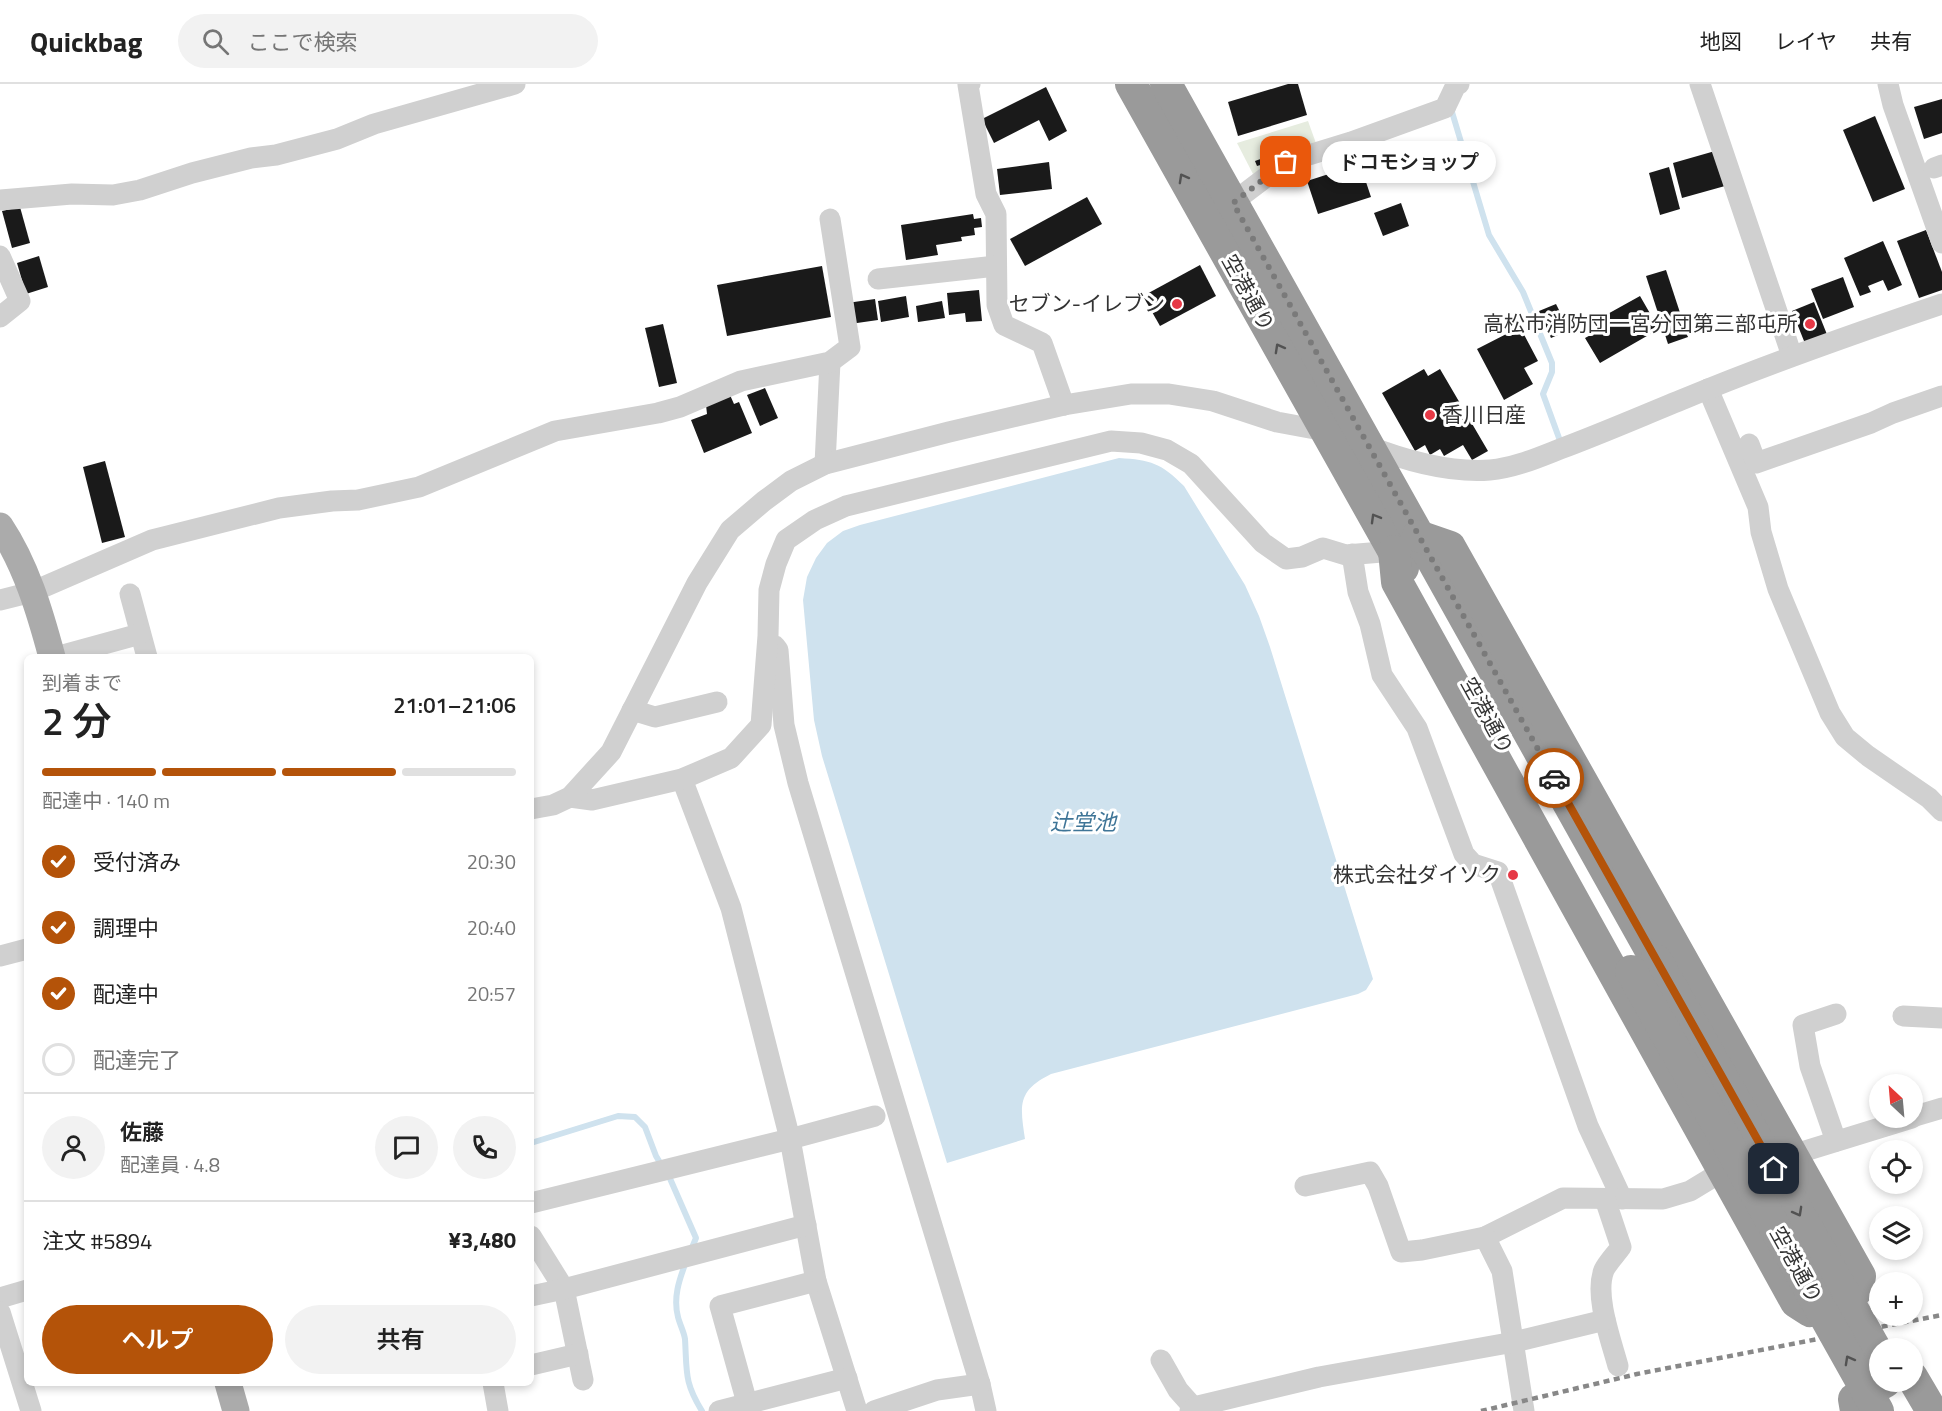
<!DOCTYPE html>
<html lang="ja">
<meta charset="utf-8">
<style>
:root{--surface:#fff;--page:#f2f2f2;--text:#222;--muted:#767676;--line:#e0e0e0;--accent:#b45309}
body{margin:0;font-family:"Titillium Web","Noto Sans JP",sans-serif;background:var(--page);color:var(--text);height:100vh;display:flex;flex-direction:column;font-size:22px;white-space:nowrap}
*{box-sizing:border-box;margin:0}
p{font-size:20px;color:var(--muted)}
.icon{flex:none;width:33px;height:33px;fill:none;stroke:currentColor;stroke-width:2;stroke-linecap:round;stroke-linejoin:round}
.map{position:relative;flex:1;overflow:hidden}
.details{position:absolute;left:24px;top:570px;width:510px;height:732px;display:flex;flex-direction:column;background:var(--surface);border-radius:9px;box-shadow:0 3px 9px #0003}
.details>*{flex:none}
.needle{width:39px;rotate:334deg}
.fabs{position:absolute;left:1869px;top:990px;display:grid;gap:12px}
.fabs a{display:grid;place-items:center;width:54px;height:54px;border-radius:50%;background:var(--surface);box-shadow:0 3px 9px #0003;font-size:30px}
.pin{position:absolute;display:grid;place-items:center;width:51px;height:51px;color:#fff;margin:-26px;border-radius:12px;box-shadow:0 3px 9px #0006}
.courier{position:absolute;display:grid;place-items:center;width:60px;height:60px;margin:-30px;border:4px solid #b45309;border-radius:50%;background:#fff;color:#222;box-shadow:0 2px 8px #0007}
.bubble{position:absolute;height:42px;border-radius:21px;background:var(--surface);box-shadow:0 3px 9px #0003;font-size:20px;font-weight:600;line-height:42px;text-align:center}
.headline em{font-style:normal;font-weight:600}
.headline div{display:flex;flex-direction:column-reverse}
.headline{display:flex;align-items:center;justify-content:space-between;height:102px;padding:0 18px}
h1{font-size:39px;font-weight:600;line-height:45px}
.bar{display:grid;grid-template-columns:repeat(4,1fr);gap:9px 6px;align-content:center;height:72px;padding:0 18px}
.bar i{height:8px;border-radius:4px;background:var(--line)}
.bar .on{background:var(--accent)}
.bar p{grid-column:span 4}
.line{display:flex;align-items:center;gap:15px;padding:0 18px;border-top:2px solid var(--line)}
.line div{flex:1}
.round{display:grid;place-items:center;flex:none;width:63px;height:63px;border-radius:32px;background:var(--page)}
ol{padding:0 18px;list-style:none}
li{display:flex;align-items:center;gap:18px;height:66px}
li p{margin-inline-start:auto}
li .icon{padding:6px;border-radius:50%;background:var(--accent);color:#fff;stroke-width:4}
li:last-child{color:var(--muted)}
li i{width:33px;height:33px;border:3px solid var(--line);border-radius:50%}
.cta{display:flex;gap:12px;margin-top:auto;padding:12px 18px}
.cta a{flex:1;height:69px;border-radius:36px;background:var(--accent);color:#fff;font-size:24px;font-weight:600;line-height:69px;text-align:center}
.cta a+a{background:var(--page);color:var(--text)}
header{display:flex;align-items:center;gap:36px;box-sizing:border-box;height:84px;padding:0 30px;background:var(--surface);border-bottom:2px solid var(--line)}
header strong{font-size:28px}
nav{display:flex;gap:33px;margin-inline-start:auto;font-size:21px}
.search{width:420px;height:54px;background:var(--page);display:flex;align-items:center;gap:15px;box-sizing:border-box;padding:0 21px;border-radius:33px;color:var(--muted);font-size:22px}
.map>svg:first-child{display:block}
.green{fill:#e6ecdf}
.water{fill:#cfe2ee}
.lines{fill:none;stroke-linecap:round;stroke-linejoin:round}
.stream{stroke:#cfe2ee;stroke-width:6}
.building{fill:#1a1a1a}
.minor{stroke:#d0d0d0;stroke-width:21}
.major{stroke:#ababab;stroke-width:27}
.highway{stroke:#9a9a9a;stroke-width:32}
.rail{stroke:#888;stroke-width:4.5;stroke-dasharray:6 4.5;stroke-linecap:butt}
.highway-bridge{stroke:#9a9a9a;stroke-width:32}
.oneway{stroke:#525252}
.done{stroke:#7a7a7a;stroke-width:6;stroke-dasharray:0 10.8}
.route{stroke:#b45309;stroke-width:8}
.poi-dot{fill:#e63946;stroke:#fff;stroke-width:2}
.labels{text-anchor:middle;stroke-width:6;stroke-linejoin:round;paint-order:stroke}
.street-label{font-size:21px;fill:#333;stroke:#fff}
.poi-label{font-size:21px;fill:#333;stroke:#fff;text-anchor:end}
.water-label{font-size:22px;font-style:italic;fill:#3f7597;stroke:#fff}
</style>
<header>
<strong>Quickbag</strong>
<div class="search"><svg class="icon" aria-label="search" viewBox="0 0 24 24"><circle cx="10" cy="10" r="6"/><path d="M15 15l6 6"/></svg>ここで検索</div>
<nav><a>地図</a><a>レイヤ</a><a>共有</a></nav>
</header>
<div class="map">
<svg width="1942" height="1327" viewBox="0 0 1942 1327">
<rect width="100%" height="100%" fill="#fff"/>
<polygon class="green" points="1308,37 1317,62 1253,90 1237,59"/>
<path class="water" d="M1119,374C1151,376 1161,379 1184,402L1245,501L1259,532L1270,563L1373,895L1366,906L1358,910L1051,990C1017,1007 1020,1021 1025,1055L947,1079L822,672L814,636L803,516L807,493L816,474L827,459L843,447L860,441Z"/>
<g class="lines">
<g class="stream">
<polyline points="1453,23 1452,28 1489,151 1523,208 1552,279 1552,288 1543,310 1559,354"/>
<polyline points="531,1059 618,1032 635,1033 645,1043 656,1072 662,1082"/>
<polyline points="668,1090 696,1154 691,1166"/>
<path d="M686,1178C679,1196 673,1214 678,1233C680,1241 684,1248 685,1255C687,1288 684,1298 702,1327"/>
</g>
</g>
<g class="building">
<polygon points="1288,0 1298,0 1307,31 1238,52 1228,18"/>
<polygon points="1046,3 1067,47 1049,57 1039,36 994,59 982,35"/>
<polygon points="1942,15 1942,49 1924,55 1914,23"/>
<polygon points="1875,32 1905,105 1873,118 1843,46"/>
<polygon points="1715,67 1725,102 1682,114 1673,79"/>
<polygon points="1266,73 1267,79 1257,82 1255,77"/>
<polygon points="1049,78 1052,105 1000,111 997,85"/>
<polygon points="1360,80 1371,113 1318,130 1307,97"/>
<polygon points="1669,83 1680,125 1660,131 1649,89"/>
<polygon points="1087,113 1102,140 1025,182 1010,155"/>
<polygon points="1401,119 1409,142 1383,152 1374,129"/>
<polygon points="20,123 30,159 12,164 2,127"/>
<polygon points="973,130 974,135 981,134 982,143 974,144 975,151 961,153 962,157 936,161 938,171 906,176 901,141"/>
<polygon points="1926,146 1942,188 1942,206 1919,214 1897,157"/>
<polygon points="1883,157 1902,201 1888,207 1883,196 1868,202 1871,208 1860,212 1844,174"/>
<polygon points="39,172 48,203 26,210 17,179"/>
<polygon points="1200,181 1216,212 1160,242 1143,212"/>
<polygon points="822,182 831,233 727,252 717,201"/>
<polygon points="1666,186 1688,253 1668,260 1646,192"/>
<polygon points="1843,193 1854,223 1823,235 1811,205"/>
<polygon points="979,206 982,237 966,238 965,229 949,231 947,209"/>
<polygon points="906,212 909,233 881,238 878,217"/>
<polygon points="1640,212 1659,245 1600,279 1585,254 1609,241 1604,232"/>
<polygon points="875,215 878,236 850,240 847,219"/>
<polygon points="942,217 945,234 918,238 916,222"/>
<polygon points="1814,218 1828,253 1806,262 1792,227"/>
<polygon points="1556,220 1569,246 1551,254 1539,227"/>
<polygon points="663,240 677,299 659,303 645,244"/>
<polygon points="1520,243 1538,277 1524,284 1533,300 1504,316 1477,265"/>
<polygon points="1424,285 1428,292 1440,285 1488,367 1472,376 1463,361 1444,372 1440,365 1430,371 1425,361 1415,367 1382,309"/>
<polygon points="765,304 778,334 760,342 747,311"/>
<polygon points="730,311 734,320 739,318 752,349 704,369 691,336 707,330 706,321"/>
<polygon points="105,377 125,453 102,459 83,383"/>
</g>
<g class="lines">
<g class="minor">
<polyline points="970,0 968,1 986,110 996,130 997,221 1004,241 1042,259 1064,321"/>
<polyline points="1700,0 1792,272"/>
<polyline points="1888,0 1893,21 1942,159"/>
<polyline points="1934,84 1942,81"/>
<polyline points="0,116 72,110 113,111 140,106 192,89 251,74 276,71 337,55 374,40 515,0"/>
<polyline points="1232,119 1286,78 1351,58 1445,24 1456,1 1459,0"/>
<polyline points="0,172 20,217 0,233"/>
<polyline points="878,195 996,182"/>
<polyline points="1708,305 1758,423 1761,448 1778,505 1830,629 1845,653 1868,672 1929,714 1942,727"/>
<polyline points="1749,360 1756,379 1871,339 1893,329 1942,312"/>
<path d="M1366,361C1403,376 1450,389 1490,386C1514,384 1537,374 1560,365C1603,349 1644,331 1686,314C1770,279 1856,249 1942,220"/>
<polyline points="825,380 830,278"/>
<polyline points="1352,470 1358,508 1370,540 1382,591 1417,644 1464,770 1473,780 1498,788 1588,1042 1622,1115"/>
<polyline points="130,510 147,573"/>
<polyline points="0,516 32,508 152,456 279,424 332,417 358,416 419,403 555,347 658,329 680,323 741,297 830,278 850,263 830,135"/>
<polyline points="775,562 778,566 784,641 798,699 980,1300 986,1327"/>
<polyline points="56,573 140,550"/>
<polyline points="632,626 655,633 717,618"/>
<polyline points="682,695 731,824 790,1055 816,1197 857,1327"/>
<polyline points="570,713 592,716 682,695 731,674 761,641 768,552 769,506 776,480 786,456 815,436 846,422 1111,357 1141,359 1167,366 1191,380 1263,459 1286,475 1302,473 1323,464 1346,471 1394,467"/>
<polyline points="531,725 553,721 570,713 611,668 697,499 730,446 764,417 791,397 825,380 949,348 1064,321 1131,310 1169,310 1213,317 1277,338 1331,348"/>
<polyline points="0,872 27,865"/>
<polyline points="1836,930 1803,941 1810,982 1836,1057"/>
<polyline points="1903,932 1942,934"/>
<polyline points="1912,1033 1942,1024"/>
<polyline points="1792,1071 1912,1034"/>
<polyline points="1305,1102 1370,1088 1378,1102 1401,1168 1422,1166 1485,1153 1563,1114 1663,1115 1690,1107 1723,1087"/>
<path d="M1605,1115L1621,1163C1616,1170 1608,1178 1604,1186C1594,1211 1611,1256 1618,1282"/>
<polyline points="531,1119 790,1055 875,1032"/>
<polyline points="531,1152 564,1205 583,1296"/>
<polyline points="1485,1153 1502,1187 1524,1327"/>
<polyline points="531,1212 564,1205 806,1141"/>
<polyline points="0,1214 27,1206"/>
<polyline points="0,1228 31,1327"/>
<polyline points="1161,1276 1178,1306 1194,1324"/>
<polyline points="531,1281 578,1270"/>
<polyline points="493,1299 498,1327"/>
<polyline points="747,1319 720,1222 816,1197"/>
<polyline points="719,1327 847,1294"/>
<polyline points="874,1327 937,1306 980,1300"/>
<polyline points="1190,1327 1198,1322 1319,1293 1514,1258 1605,1236"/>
</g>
<g class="major">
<path d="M0,442C26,481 40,528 52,573"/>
<polyline points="228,1299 236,1327"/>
</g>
<g class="highway">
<polyline points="1131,0 1403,484"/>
<polyline points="1166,0 1656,876"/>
<polyline points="1394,467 1397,498 1796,1218 1810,1227 1858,1205 1860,1192 1450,463 1418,452"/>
<polyline points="1912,1293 1932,1327"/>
<polyline points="1856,1327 1854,1315 1885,1298"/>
</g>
<polyline class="rail" points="1481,1327 1637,1290 1942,1231"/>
<g class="highway-bridge">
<polyline points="1656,876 1880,1273"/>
<polyline points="1631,887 1878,1327"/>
</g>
</g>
<defs><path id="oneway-chevron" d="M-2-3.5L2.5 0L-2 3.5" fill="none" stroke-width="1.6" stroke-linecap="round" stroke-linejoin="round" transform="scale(1.5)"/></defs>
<g class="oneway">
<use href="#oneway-chevron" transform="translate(1183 94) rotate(-119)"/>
<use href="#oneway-chevron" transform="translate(1279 264) rotate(-119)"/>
<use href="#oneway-chevron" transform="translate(1375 434) rotate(-120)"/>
<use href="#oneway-chevron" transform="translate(1798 1128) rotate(61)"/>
<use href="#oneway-chevron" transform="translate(1849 1276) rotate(-119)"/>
</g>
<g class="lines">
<polyline class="done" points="1286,78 1233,119 1554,694"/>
<polyline class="route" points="1554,694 1774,1085"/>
</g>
<g class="poi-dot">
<circle cx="1177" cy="220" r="6"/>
<circle cx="1810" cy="240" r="6"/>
<circle cx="1430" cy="331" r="6"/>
<circle cx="1513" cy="791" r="6"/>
</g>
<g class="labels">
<g class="street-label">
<text transform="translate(1248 209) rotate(61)" y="7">空港通り</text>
<text transform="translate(1487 632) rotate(61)" y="7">空港通り</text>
<text transform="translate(1796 1181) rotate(61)" y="7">空港通り</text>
</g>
<g class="poi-label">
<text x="1165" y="227">セブン-イレブン</text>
<text x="1798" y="247">高松市消防団一宮分団第三部屯所</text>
<text x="1442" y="338" text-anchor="start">香川日産</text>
<text x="1501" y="798">株式会社ダイソク</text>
</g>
<g class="water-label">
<text x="1083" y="746">辻堂池</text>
</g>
</g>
</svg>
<div class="fabs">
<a><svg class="needle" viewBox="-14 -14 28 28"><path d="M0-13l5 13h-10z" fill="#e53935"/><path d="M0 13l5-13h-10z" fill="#767676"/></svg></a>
<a><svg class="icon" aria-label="locate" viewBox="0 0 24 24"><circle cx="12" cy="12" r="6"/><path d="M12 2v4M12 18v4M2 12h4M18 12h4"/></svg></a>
<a><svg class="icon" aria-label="layers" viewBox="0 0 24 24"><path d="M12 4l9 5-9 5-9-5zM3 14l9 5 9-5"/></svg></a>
<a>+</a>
<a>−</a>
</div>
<div class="pin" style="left:1286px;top:78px;background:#ea580c"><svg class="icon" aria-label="bag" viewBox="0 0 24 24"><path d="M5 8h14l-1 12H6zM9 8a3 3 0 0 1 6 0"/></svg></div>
<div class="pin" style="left:1774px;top:1085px;background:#1f2937"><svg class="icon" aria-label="home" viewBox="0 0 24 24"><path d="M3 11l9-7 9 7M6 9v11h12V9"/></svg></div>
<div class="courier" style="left:1554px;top:694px"><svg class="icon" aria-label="car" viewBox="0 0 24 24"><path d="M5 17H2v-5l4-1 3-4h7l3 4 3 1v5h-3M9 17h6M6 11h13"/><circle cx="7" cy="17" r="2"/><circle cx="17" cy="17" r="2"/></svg></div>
<div class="bubble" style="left:1322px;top:57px;width:174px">ドコモショップ</div>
<section class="details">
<div class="headline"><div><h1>2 分</h1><p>到着まで</p></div><em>21:01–21:06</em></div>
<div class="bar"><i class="on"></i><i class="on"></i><i class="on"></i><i></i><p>配達中 · 140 m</p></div>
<ol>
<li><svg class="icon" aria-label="check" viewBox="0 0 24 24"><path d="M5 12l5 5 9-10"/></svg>受付済み<p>20:30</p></li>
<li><svg class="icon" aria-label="check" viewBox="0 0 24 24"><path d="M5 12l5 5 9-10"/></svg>調理中<p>20:40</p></li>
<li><svg class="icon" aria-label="check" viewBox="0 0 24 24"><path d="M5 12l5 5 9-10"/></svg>配達中<p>20:57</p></li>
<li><i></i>配達完了</li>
</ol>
<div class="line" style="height:108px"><a class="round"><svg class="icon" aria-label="person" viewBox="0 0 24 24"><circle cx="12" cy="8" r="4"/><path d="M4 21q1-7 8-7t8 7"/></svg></a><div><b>佐藤</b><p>配達員 · 4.8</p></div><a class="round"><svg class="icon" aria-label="chat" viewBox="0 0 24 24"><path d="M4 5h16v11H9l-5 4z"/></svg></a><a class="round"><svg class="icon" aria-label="phone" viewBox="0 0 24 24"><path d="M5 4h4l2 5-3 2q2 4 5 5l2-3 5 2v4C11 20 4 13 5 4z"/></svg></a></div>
<div class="line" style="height:78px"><div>注文 #5894</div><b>¥3,480</b></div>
<div class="cta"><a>ヘルプ</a><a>共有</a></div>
</section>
</div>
